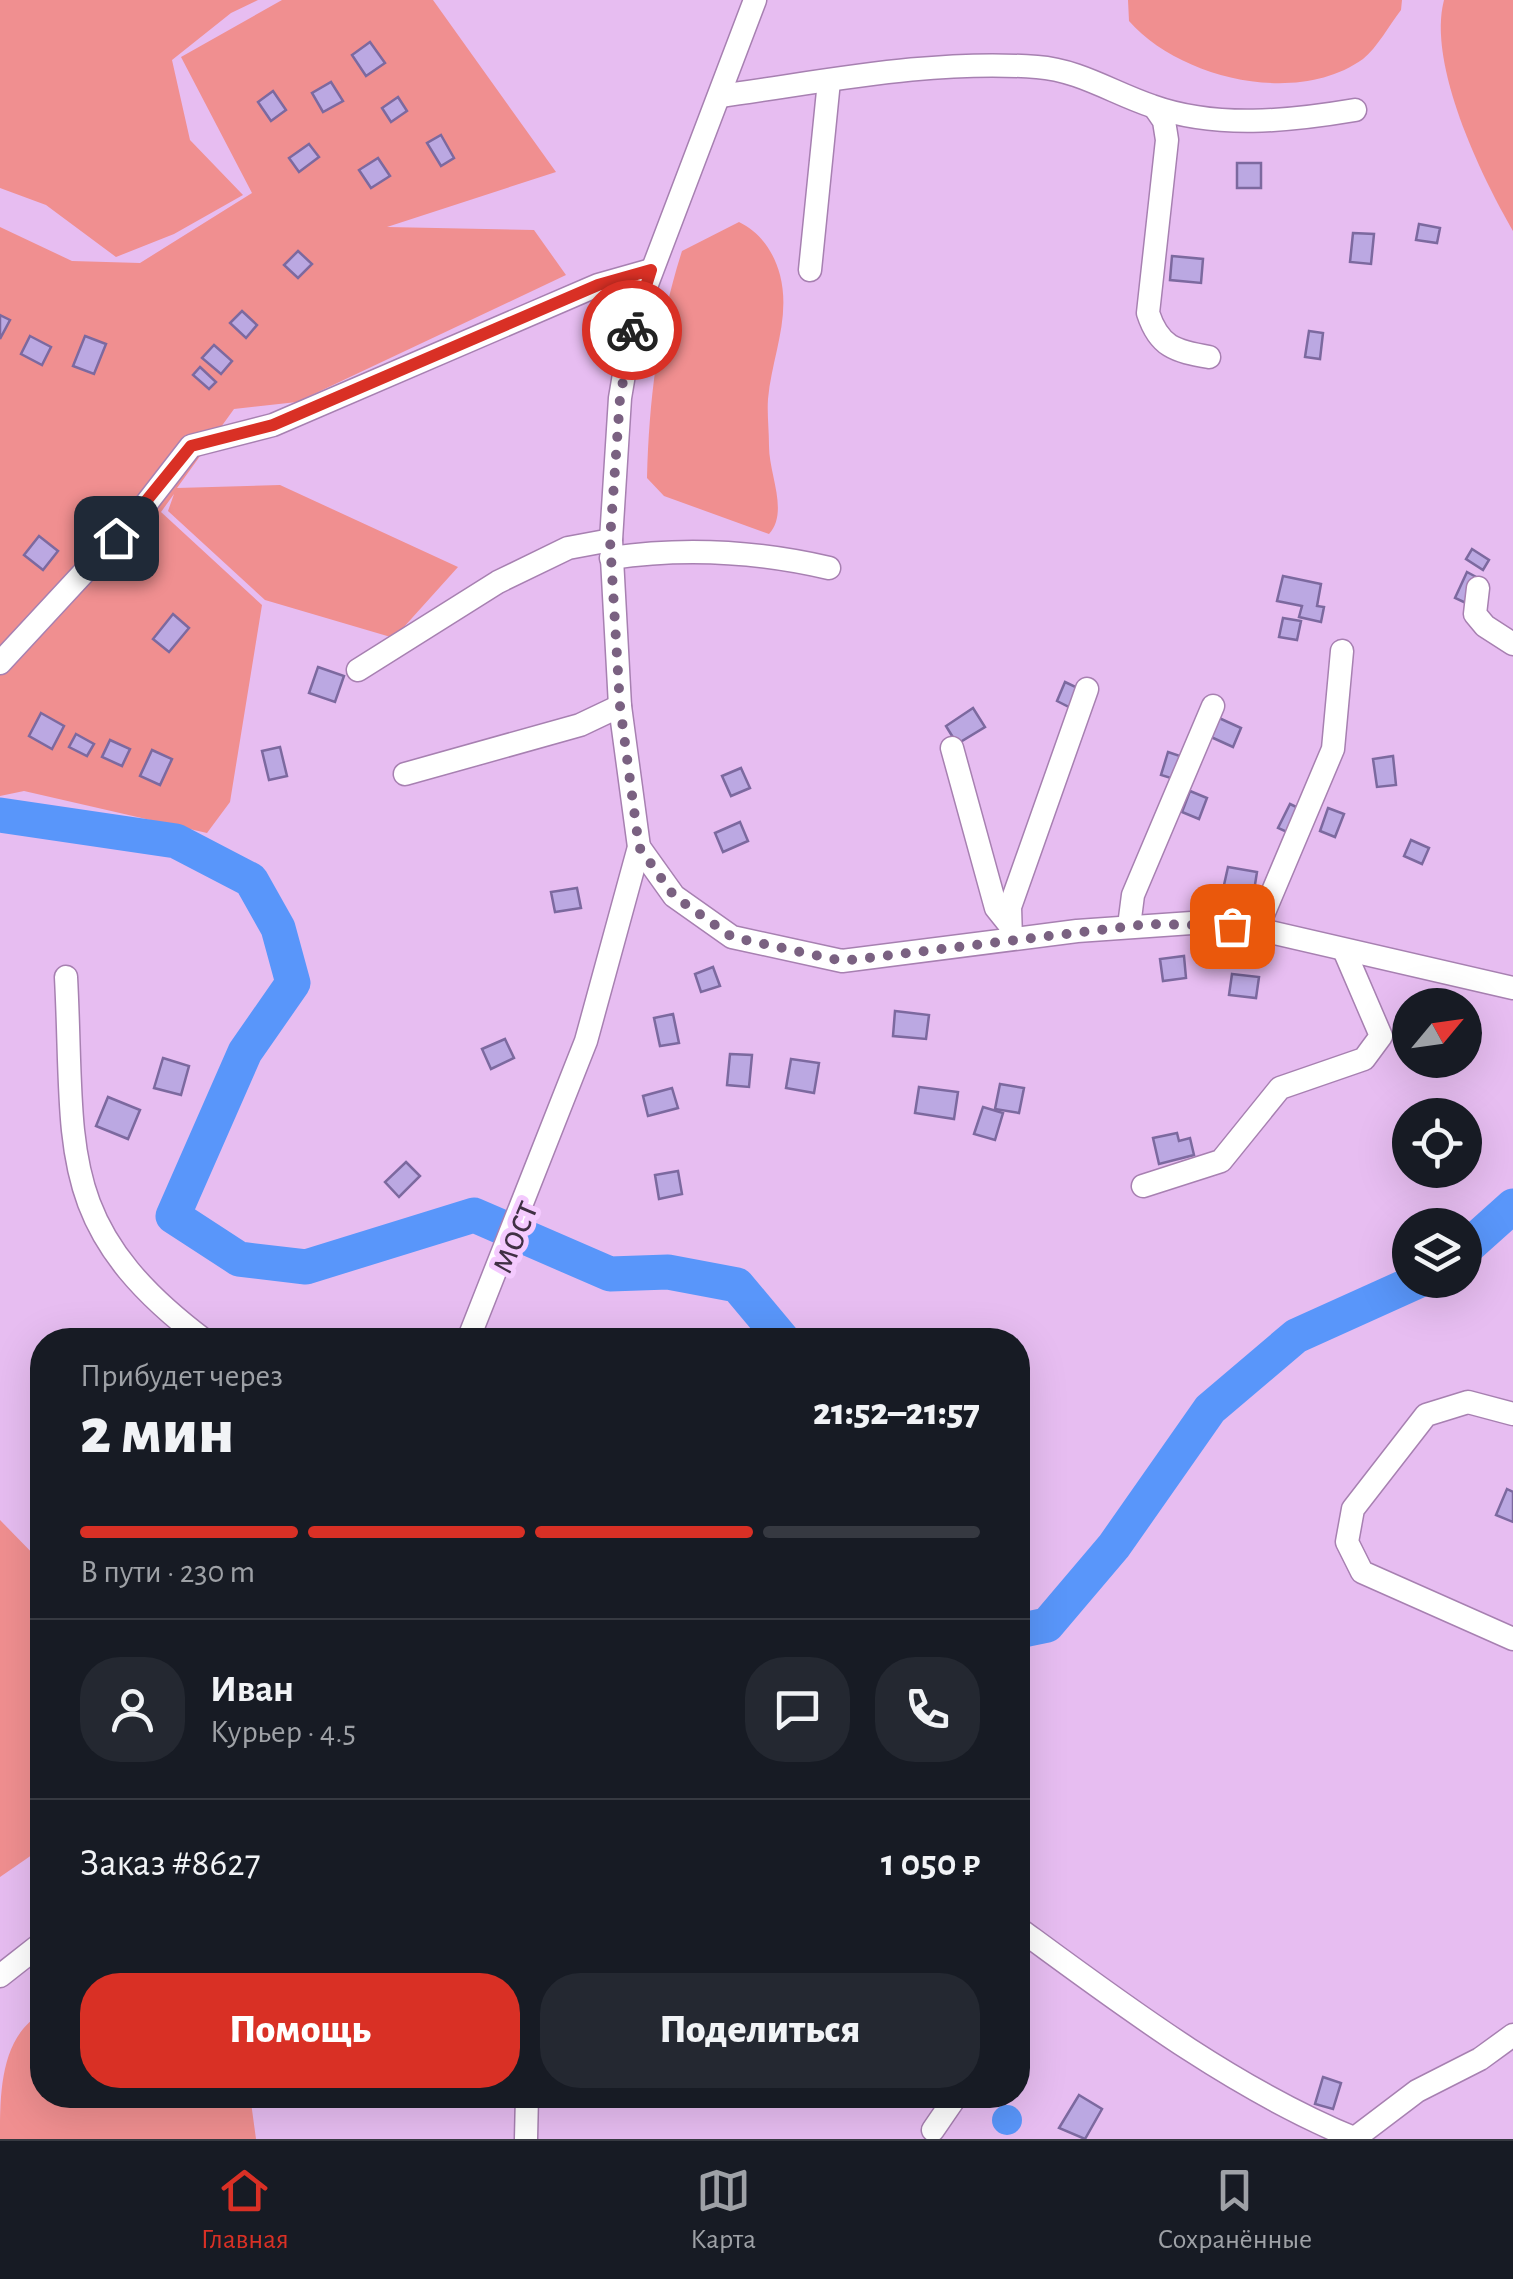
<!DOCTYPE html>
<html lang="ru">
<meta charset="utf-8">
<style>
:root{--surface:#171b24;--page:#242831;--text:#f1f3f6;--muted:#9ea1a6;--line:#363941;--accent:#d93025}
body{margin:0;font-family:"Alegreya Sans",sans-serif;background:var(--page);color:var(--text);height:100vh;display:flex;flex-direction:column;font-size:38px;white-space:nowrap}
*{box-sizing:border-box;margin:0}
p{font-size:32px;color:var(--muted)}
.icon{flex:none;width:55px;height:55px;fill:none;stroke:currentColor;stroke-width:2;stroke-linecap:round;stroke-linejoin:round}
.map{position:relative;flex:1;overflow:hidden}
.sheet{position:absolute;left:30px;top:1328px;width:1000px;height:780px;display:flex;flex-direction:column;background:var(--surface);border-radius:40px;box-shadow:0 10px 40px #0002}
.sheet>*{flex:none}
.needle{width:65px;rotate:61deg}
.buttons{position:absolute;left:1392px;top:988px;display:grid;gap:20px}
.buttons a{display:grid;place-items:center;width:90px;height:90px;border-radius:50%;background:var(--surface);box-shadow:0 10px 40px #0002;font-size:50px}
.pin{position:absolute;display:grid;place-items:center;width:85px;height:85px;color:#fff;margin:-42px;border-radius:20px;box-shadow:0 5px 15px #0006}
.courier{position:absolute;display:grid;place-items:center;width:100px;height:100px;margin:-50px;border:8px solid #d93025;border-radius:50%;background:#fff;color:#222;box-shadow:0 2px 12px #0007}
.headline em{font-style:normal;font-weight:800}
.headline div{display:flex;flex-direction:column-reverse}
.headline{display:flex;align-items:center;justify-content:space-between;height:170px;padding:0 50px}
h1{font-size:65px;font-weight:800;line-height:75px}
.bar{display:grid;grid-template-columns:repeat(4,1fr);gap:15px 10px;align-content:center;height:120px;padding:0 50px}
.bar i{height:12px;border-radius:8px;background:var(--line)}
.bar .current{background:var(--accent)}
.bar p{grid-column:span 4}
.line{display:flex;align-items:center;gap:25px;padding:0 50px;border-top:2px solid var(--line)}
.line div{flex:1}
.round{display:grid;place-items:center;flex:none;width:105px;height:105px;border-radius:40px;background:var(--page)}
.button{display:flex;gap:20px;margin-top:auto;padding:20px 50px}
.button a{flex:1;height:115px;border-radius:40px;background:var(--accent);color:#fff;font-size:40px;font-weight:800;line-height:115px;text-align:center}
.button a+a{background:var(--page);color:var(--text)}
.tab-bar{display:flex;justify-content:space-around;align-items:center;height:140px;border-top:2px solid var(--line);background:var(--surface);font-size:28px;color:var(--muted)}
.tab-bar a{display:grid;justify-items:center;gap:5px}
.tab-bar .current{color:var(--accent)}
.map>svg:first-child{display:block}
.green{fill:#f08f90}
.water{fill:#5996fa}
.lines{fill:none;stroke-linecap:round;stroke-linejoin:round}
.river{stroke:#5996fa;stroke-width:35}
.building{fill:#bba8e2;stroke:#7c699f;stroke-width:2.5}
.minor-casing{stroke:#a780b1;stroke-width:25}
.minor{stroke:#fff;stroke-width:22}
.done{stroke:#7a6181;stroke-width:10;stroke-dasharray:0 18}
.route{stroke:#d93025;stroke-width:12}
.labels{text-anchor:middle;stroke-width:10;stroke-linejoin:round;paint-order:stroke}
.street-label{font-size:40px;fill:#403044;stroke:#f4cafe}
</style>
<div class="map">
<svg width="1513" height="2139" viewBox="0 0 1513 2139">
<rect width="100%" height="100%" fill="#e7bdf1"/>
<g class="green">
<polygon points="0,0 258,0 231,13 172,60 190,140 243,195 174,234 116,257 46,205 0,188"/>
<polygon points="282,0 433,0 556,172 387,227 534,230 566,275 297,402 234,409 177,488 280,485 458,567 394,638 265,600 168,511 174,494 161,512 262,605 230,802 207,833 24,791 0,796 0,227 72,261 140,263 252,193 181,57"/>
<path d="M1128,0H1402L1401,10C1390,24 1377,48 1363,59C1296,107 1179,78 1129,21Z"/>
<path d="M1444,0H1513V231C1481,176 1427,64 1444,0Z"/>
<path d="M739,222C760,232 774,252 780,275C791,318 772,356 768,399C767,414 769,430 769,446C769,475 789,512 769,534L664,496L647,478C649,400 658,326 682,251Z"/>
<polygon points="0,1520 42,1563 42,1848 0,1877"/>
<path d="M42,2013V2095H250L256,2139H0C0,2093 0,2037 42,2013Z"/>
</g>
<circle class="water" cx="1007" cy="2120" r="15"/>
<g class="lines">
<g class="river">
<polyline points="0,815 176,841 251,880 278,928 293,983 245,1052 173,1216 239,1259 306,1267 474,1215 610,1274 668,1272 737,1285 783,1340"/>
<polyline points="1465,1249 1513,1206"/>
<polyline points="1018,1631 1047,1625 1114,1546 1210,1409 1296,1336 1420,1280"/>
</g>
</g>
<g class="building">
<polygon points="370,42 385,63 366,76 352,55"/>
<polygon points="331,82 343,101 323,112 312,93"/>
<polygon points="273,91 286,110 271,121 258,102"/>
<polygon points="398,97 407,111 391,122 382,108"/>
<polygon points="441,135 454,158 441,166 427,143"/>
<polygon points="309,144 319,157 299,172 289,158"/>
<polygon points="378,158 390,176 371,188 359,170"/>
<rect x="1237" y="163" width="24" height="25"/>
<polygon points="1419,224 1440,228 1437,243 1416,240"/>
<polygon points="1353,233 1374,234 1371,264 1350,262"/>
<polygon points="298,251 312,264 298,278 284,265"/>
<polygon points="1172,256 1203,259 1201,283 1170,280"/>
<polygon points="242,311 257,325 246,338 230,323"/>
<polygon points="0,315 10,320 0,339"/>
<polygon points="1309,331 1323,333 1320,359 1305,357"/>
<polygon points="30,336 51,347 42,365 21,354"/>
<polygon points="85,336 106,344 94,374 73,366"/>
<polygon points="214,345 232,361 221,374 202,358"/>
<polygon points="200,367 216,382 209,389 193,375"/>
<polygon points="39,536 58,551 43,570 24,555"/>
<polygon points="1472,549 1489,560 1483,570 1466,559"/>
<polygon points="1467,572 1478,578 1466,603 1455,598"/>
<polygon points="1283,576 1321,584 1317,606 1324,607 1321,622 1299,617 1302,606 1277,601"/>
<polygon points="173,614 189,628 169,652 153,639"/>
<polygon points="1283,618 1301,621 1297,640 1279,637"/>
<polygon points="318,667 344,676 335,702 309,693"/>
<polygon points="1065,682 1080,689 1071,708 1057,701"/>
<polygon points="973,708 985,727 957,744 946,726"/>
<polygon points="41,713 64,726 52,749 29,736"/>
<polygon points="1219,718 1241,728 1233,747 1211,737"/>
<polygon points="76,734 94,744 87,756 69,747"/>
<polygon points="110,740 130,749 122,766 102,757"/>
<polygon points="280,747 287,776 269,780 262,751"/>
<polygon points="152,750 172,759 160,785 140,776"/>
<polygon points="1168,752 1180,756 1174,779 1161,775"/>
<polygon points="1393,756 1396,785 1377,787 1373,759"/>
<polygon points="741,768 750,788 731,796 722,776"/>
<polygon points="1190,791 1207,798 1199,819 1182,812"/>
<polygon points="1290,804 1307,812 1296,836 1278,828"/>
<polygon points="1328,808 1344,814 1335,837 1320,831"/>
<polygon points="740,822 748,841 723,852 715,833"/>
<polygon points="1411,840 1429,848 1422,864 1404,856"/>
<polygon points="1228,867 1257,872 1254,891 1224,885"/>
<polygon points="577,888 581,908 555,912 551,892"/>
<polygon points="1215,889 1233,893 1229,909 1211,904"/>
<polygon points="1184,956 1186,978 1163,981 1160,959"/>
<polygon points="713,967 720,986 701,992 695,974"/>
<polygon points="1232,974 1259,977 1256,998 1229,995"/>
<polygon points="895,1011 929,1015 926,1039 893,1036"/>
<polygon points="673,1014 679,1043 660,1046 654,1018"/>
<polygon points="505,1039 514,1058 491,1069 482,1049"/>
<polygon points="730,1054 752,1055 749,1087 727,1085"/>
<polygon points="163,1058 189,1066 181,1095 154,1088"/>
<polygon points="791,1059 819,1063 814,1093 786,1088"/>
<polygon points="1000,1084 1024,1088 1019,1113 995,1109"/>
<polygon points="919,1087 958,1092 954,1119 915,1113"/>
<polygon points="672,1088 678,1108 648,1116 643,1096"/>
<polygon points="108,1097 140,1110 128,1139 96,1126"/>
<polygon points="983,1107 1003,1113 995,1140 974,1134"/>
<polygon points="1177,1133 1179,1141 1190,1138 1194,1155 1159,1164 1153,1138"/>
<polygon points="406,1162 420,1176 399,1197 385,1182"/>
<polygon points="678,1171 682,1194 659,1199 655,1175"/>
<polygon points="1507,1489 1513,1492 1513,1522 1496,1515"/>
<polygon points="1323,2077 1341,2083 1333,2109 1315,2104"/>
<polygon points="1079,2095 1102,2109 1085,2139 1059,2128"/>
</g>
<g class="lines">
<g class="minor-casing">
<g id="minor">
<path d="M720,96C823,82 932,59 1037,67C1079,70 1113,93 1152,106C1216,129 1290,121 1355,110"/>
<path d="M1155,108L1164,121L1167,140L1148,313C1159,347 1175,351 1209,357"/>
<polyline points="810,270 829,81"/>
<path d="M611,558C685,547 756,551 829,568"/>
<polyline points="1478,588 1475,614 1485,626 1513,644"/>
<polyline points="0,663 139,513 191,446 273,425 598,285 651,270"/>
<polyline points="358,670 498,582 568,548 611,540"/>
<polyline points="952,748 996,908 1008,923"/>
<polyline points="405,774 580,725 620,706"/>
<polyline points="639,847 674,896 732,937 842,961 1077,931 1206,922 1257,929 1513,988"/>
<polyline points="1129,926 1133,895 1213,706"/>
<polyline points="1257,929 1333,749 1342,651"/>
<polyline points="1011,939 1010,907 1087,689"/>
<path d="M66,977C75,1149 53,1226 204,1340"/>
<polyline points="1143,1186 1221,1161 1280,1088 1364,1059 1381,1036 1344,950"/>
<polyline points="468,1340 586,1041 639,847 620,706 611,540 620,398 633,321 755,0"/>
<polyline points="1513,1414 1468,1402 1426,1415 1353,1509 1347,1542 1362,1572 1513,1639"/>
<path d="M1018,1928C1124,2006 1234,2089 1356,2139"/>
<polyline points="0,1976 42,1943"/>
<polyline points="933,2130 957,2095"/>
<polyline points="1355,2138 1417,2091 1480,2059 1513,2035"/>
<polyline points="526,2139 527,2095"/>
</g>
</g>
<use href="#minor" class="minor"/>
</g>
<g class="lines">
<polyline class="done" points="632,330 620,398 610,540 620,706 639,847 674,896 732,937 842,961 1149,924 1232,926"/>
<polyline class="route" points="116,538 191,446 273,425 598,285 651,270 632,330"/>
</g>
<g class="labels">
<g class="street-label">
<text transform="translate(511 1236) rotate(-67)" y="14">мост</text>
</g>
</g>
</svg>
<div class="buttons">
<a><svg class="needle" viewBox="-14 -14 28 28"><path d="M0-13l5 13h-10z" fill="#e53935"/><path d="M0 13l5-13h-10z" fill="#9ea1a6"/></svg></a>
<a><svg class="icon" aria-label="locate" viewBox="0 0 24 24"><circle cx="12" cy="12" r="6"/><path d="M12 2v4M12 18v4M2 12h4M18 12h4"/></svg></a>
<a><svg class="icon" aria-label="layers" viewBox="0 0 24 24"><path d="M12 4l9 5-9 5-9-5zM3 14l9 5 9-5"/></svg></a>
</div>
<div class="pin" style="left:1232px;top:926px;background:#ea580c"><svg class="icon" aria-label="bag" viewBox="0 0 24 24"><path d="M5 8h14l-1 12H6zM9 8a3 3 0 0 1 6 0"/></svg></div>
<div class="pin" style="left:116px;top:538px;background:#1f2937"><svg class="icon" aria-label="home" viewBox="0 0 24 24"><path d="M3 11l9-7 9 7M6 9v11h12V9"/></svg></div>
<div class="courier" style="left:632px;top:330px"><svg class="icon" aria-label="bike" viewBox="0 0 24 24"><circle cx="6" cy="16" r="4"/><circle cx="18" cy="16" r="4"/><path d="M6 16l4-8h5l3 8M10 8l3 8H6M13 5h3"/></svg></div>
<section class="sheet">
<div class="headline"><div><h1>2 мин</h1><p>Прибудет через</p></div><em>21:52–21:57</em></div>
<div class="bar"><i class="current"></i><i class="current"></i><i class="current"></i><i></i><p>В пути · 230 m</p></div>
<div class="line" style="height:180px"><a class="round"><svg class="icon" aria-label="person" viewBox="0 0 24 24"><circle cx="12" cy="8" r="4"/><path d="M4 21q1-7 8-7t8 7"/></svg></a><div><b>Иван</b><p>Курьер · 4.5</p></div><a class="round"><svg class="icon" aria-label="chat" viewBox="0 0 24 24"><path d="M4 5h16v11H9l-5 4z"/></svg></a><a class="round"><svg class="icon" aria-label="phone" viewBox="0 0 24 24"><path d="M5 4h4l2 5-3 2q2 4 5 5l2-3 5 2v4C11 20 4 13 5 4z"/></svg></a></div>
<div class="line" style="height:130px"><div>Заказ #8627</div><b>1 050 ₽</b></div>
<div class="button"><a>Помощь</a><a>Поделиться</a></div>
</section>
</div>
<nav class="tab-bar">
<a class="current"><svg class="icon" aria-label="home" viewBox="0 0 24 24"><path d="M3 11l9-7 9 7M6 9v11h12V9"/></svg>Главная</a>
<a><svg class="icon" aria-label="map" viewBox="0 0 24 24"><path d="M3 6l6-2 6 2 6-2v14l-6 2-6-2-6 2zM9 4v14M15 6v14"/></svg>Карта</a>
<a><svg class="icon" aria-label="saved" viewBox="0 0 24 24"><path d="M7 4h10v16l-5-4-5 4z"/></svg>Сохранённые</a>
</nav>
